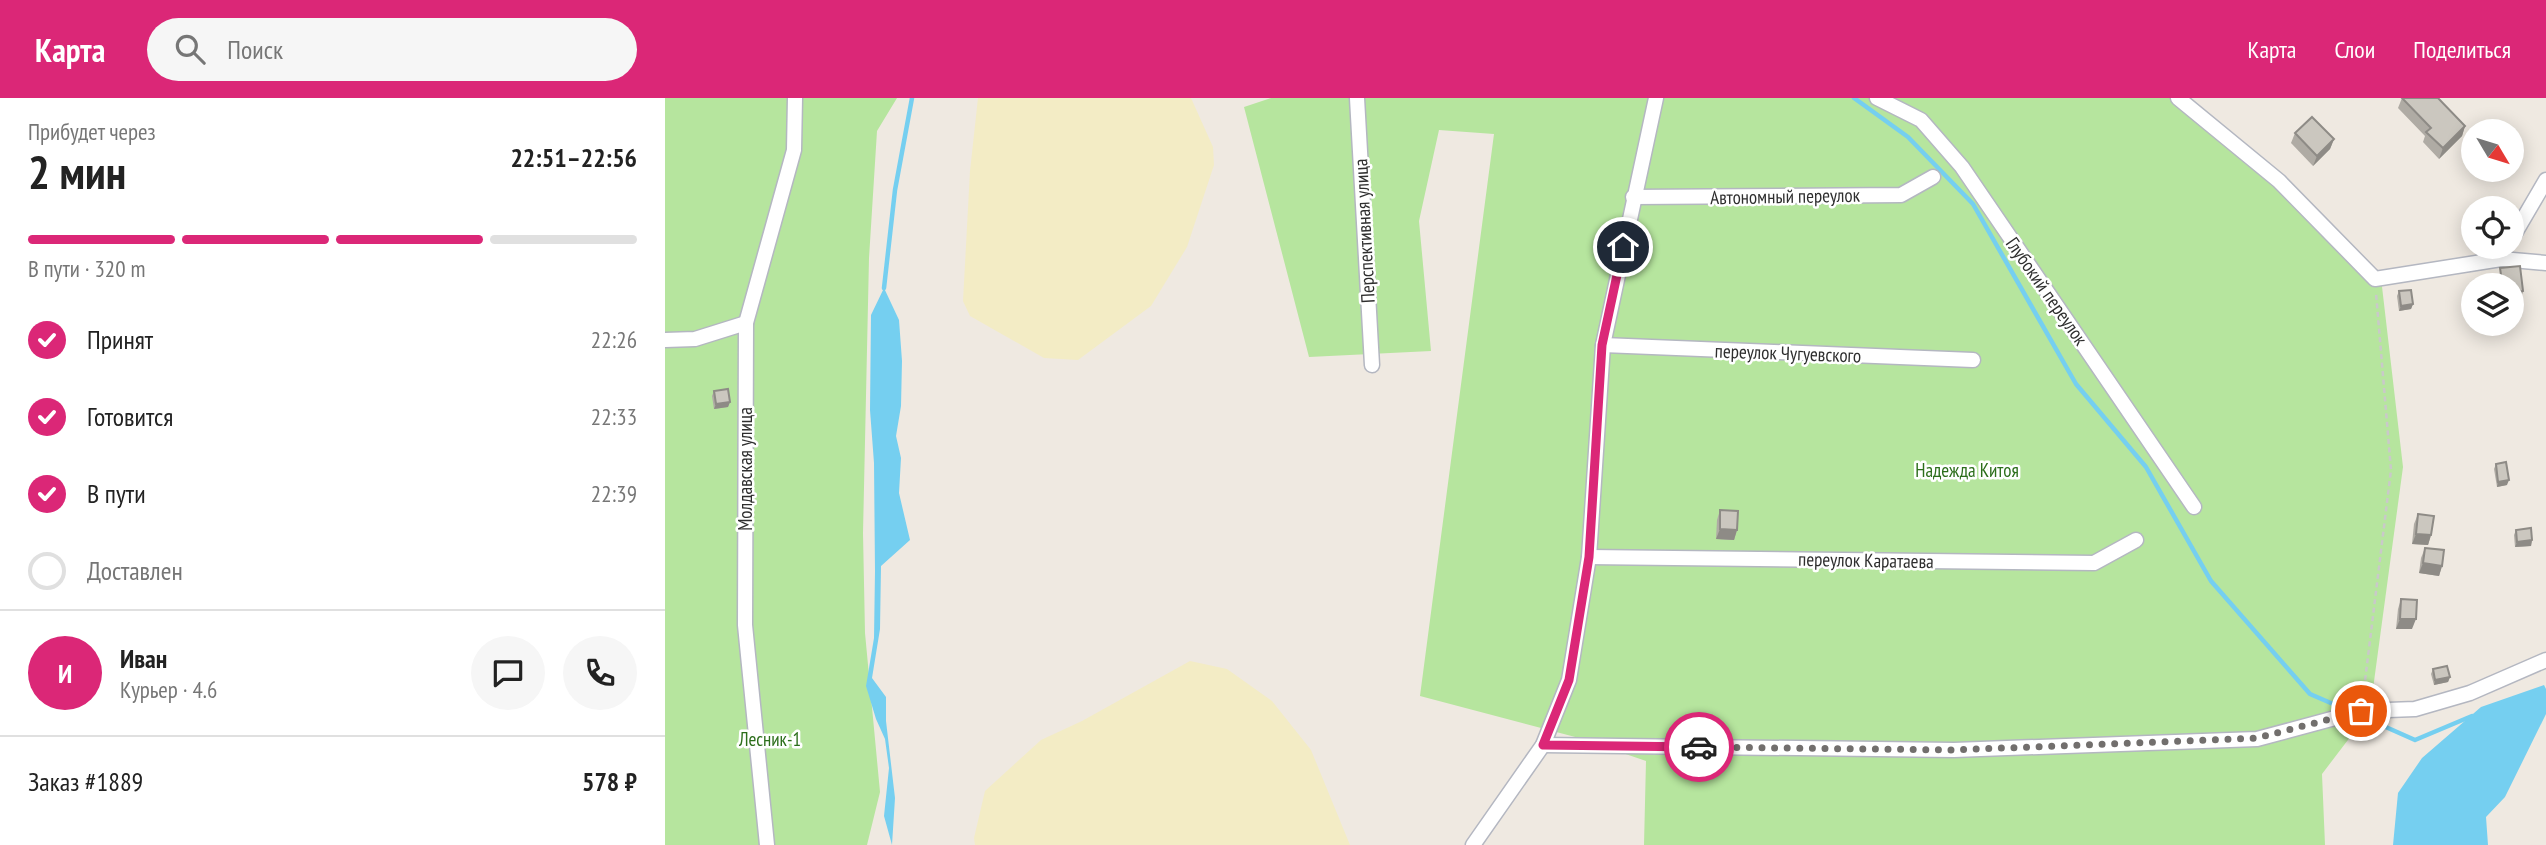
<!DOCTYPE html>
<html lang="ru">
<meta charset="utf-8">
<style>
:root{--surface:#fff;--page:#f6f6f6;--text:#222;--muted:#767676;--line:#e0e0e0;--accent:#db2777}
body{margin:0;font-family:"PT Sans Narrow",sans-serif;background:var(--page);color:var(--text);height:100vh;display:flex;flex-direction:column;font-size:26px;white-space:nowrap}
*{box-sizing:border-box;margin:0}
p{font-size:23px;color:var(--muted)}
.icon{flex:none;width:38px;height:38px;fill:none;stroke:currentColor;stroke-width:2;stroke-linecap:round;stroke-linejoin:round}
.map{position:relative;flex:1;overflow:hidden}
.details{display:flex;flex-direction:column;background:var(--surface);width:665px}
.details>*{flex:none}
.needle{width:46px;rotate:128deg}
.controls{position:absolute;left:1796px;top:21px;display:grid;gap:14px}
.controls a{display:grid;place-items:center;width:63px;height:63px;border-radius:50%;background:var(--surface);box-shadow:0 4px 18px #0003;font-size:35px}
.pin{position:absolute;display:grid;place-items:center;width:60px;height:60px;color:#fff;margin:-30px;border:4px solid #fff;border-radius:50%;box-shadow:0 2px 7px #0007}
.courier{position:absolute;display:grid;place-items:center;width:70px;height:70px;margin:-35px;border:5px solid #db2777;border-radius:50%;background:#fff;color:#222;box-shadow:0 2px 9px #0007}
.head em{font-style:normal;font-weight:800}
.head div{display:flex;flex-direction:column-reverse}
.head{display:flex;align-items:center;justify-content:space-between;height:119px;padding:0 28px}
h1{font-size:46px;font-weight:800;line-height:52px}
.bar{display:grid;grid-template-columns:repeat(4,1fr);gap:10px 7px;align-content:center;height:84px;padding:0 28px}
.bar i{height:9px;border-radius:5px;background:var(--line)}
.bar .active{background:var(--accent)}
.bar p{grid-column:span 4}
.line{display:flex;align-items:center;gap:18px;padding:0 28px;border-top:2px solid var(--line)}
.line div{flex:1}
.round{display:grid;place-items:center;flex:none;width:74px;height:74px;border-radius:37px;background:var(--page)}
ol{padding:0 28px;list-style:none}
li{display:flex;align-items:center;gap:21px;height:77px}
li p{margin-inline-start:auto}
li .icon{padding:7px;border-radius:50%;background:var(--accent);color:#fff;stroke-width:4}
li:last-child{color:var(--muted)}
li i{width:38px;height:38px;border:4px solid var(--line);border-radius:50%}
header{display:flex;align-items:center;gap:42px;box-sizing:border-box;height:98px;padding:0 35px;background:var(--accent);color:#fff}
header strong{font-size:33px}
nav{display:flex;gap:38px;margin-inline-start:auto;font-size:24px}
.search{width:490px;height:63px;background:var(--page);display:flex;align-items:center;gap:18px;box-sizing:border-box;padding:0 24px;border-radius:38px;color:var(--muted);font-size:26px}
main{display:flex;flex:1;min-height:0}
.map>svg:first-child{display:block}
.green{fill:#b6e59e}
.sand{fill:#f3ecc5}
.water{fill:#75cff0}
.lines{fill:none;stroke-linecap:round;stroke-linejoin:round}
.stream{stroke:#75cff0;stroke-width:4.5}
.minor-casing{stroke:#b4b7c1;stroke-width:17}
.path{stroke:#c9c9c9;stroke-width:2.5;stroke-dasharray:5 3.5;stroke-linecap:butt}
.minor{stroke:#fff;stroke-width:14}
.wall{fill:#afaba4}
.shaded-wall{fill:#8e8b86}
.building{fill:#cbc7bf;stroke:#8e8b86;stroke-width:2}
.done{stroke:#726f6d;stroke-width:7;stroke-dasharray:0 12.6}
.route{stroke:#db2777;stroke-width:9}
.labels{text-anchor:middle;stroke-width:5;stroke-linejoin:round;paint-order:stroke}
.street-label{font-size:19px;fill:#2e2e2e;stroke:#fff}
.park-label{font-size:19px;fill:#2c6e1b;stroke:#fff}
</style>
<header>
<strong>Карта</strong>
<div class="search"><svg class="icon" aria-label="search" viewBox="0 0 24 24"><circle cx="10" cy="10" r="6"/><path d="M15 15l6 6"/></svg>Поиск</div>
<nav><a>Карта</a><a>Слои</a><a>Поделиться</a></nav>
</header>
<main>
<section class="details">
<div class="head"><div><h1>2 мин</h1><p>Прибудет через</p></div><em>22:51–22:56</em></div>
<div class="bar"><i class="active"></i><i class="active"></i><i class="active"></i><i></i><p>В пути · 320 m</p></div>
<ol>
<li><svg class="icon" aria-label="check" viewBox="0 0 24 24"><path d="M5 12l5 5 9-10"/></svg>Принят<p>22:26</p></li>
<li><svg class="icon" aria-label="check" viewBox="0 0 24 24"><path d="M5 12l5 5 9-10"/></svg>Готовится<p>22:33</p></li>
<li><svg class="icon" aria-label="check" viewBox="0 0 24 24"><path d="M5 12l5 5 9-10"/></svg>В пути<p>22:39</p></li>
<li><i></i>Доставлен</li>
</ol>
<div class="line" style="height:126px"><b class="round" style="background:var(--accent);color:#fff">И</b><div><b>Иван</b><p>Курьер · 4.6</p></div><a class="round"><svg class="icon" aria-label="chat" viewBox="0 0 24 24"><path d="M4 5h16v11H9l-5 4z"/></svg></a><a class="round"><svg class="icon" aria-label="phone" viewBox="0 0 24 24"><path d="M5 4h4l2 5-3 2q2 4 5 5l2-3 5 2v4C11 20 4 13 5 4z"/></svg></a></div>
<div class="line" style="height:91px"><div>Заказ #1889</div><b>578 ₽</b></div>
</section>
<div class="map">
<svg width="1881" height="747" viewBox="0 0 1881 747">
<rect width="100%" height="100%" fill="#efe9e1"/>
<g class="green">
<polygon points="0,0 232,0 212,33 204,160 198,435 200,535 215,694 202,747 0,747"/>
<polygon points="606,0 1526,0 1716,180 1738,369 1705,613 1657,676 1660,747 979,747 981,663 914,640 755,598 829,36 774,32 754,123 766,253 644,259 579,9"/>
</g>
<g class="sand">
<polygon points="313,0 526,0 548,49 549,67 522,149 486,208 413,262 379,260 305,218 298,203 305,73"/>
<polygon points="525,563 562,571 607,603 646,652 685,747 310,747 309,740 320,693 376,642 417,623"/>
</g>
<g class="water">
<polygon points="219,190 234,222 237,263 236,308 231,338 236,360 234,395 245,442 216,468 215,531 207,580 221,599 221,623 230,700 227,747 219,718 224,670 220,641 211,621 201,588 209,540 210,473 209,365 205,312 206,217"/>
<polygon points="1879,587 1881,591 1881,616 1840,699 1821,719 1823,747 1728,747 1733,695 1757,660 1816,609"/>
</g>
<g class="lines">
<g class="stream">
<polyline points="1189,0 1243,39 1308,106 1411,286 1481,369 1546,483 1645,596 1682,612"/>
<polyline points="219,190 230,92 247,0"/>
<polyline points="1696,618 1750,642 1807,618"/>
</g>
<g class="minor-casing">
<g id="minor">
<polyline points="692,0 707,267"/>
<polyline points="1212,0 1256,22 1297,69 1529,409"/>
<polyline points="1513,0 1614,83 1710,181 1836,161 1881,165"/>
<polyline points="968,99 1236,97 1268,79"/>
<polyline points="1846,142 1881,82"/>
<polyline points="0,242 30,241 81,225"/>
<polyline points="938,247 1308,262"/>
<polyline points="924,459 1429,465 1471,442"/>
<polyline points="878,647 1289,652 1592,641 1696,613 1750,611 1805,595 1881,562"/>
<polyline points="102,747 80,527 81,225 129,52 130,0"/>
<polyline points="808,747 878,647 904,582 924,459 938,247 991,0"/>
</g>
</g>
<polyline class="path" points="1698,599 1726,372 1711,195"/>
<use href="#minor" class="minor"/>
</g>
<g class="wall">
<polygon points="1737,0 1773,0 1800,28 1797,38 1774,61 1758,44 1760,38 1733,10"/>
<polygon points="1630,35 1669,41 1665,51 1648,68 1626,45"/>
<polygon points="1734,193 1748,206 1746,211 1734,213 1732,198"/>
<polygon points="49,293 65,304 63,309 49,311 47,298"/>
<polygon points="1831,366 1842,387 1832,389 1829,371"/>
<polygon points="1055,412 1072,432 1069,442 1051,441 1052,422"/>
<polygon points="1753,416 1766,437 1763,447 1747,446 1749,426"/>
<polygon points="1851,432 1867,442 1866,448 1850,449 1849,437"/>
<polygon points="1760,450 1777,468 1774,478 1754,475 1756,460"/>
<polygon points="1736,501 1747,531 1731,531 1733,511"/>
<polygon points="1768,571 1785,579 1783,584 1769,587 1766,576"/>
</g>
<g class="shaded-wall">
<polygon points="1800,28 1797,38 1774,61 1778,50"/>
<polygon points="1669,41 1665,51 1648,68 1652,58"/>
<polygon points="1858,193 1855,203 1846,204 1846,195"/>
<polygon points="1748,206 1746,211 1734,213 1736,208"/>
<polygon points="65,304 63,309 49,311 51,306"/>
<polygon points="1844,382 1842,387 1832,389 1833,384"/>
<polygon points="1055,431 1072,432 1069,442 1051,441"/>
<polygon points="1751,436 1766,437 1763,447 1747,446"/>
<polygon points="1867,442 1866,448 1850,449 1852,444"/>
<polygon points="1758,465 1777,468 1774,478 1754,475"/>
<polygon points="1735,521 1751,521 1747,531 1731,531"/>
<polygon points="1785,579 1783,584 1769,587 1770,582"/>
</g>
<g class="building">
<polygon points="1737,0 1773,0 1800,28 1778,50 1761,34 1766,30"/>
<polygon points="1647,19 1669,41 1652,58 1630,35"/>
<polygon points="1855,168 1858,193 1846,195 1846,187 1811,187 1810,182 1836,177 1835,170"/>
<polygon points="1746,192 1748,206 1736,208 1734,193"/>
<polygon points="63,291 65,304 51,306 49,293"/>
<polygon points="1841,364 1844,382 1833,384 1831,366"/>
<polygon points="1055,412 1073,413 1072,432 1055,431"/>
<polygon points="1753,416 1769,418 1766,437 1751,436"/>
<polygon points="1866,430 1867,442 1852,444 1851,432"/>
<polygon points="1760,450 1779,452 1777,468 1758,465"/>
<polygon points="1736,501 1752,502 1751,521 1735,521"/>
<polygon points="1782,568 1785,579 1770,582 1768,571"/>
</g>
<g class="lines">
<polyline class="done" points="1034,649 1289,652 1592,640 1696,613"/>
<polyline class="route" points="958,149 937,247 924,459 904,582 878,647 1034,649"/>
</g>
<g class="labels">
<g class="street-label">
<text transform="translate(1120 98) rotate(-1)" y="7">Автономный переулок</text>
<text transform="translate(699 133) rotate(-93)" y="7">Перспективная улица</text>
<text transform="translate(1382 193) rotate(55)" y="7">Глубокий переулок</text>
<text transform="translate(1123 255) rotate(2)" y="7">переулок Чугуевского</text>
<text transform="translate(80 371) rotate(-90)" y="7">Молдавская улица</text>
<text transform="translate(1201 462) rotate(1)" y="7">переулок Каратаева</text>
</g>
<g class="park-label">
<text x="1302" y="379">Надежда Китоя</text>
<text x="105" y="648">Лесник-1</text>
</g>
</g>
</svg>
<div class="controls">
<a><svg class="needle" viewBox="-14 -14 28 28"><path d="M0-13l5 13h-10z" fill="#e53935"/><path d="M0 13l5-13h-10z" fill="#767676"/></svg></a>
<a><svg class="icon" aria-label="locate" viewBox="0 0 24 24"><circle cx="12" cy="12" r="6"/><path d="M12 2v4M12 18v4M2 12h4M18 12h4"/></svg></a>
<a><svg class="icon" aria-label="layers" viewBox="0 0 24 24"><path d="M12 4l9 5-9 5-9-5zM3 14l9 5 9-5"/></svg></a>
</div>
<div class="pin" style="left:1696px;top:613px;background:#ea580c"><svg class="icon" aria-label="bag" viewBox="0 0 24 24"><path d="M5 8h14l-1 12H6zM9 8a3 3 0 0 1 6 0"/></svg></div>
<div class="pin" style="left:958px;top:149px;background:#1f2937"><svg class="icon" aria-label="home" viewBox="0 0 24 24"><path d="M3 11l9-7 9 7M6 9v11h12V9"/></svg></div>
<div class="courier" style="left:1034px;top:649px"><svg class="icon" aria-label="car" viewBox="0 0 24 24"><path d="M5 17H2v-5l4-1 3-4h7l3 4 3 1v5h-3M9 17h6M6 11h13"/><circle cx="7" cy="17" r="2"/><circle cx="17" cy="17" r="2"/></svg></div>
</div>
</main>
